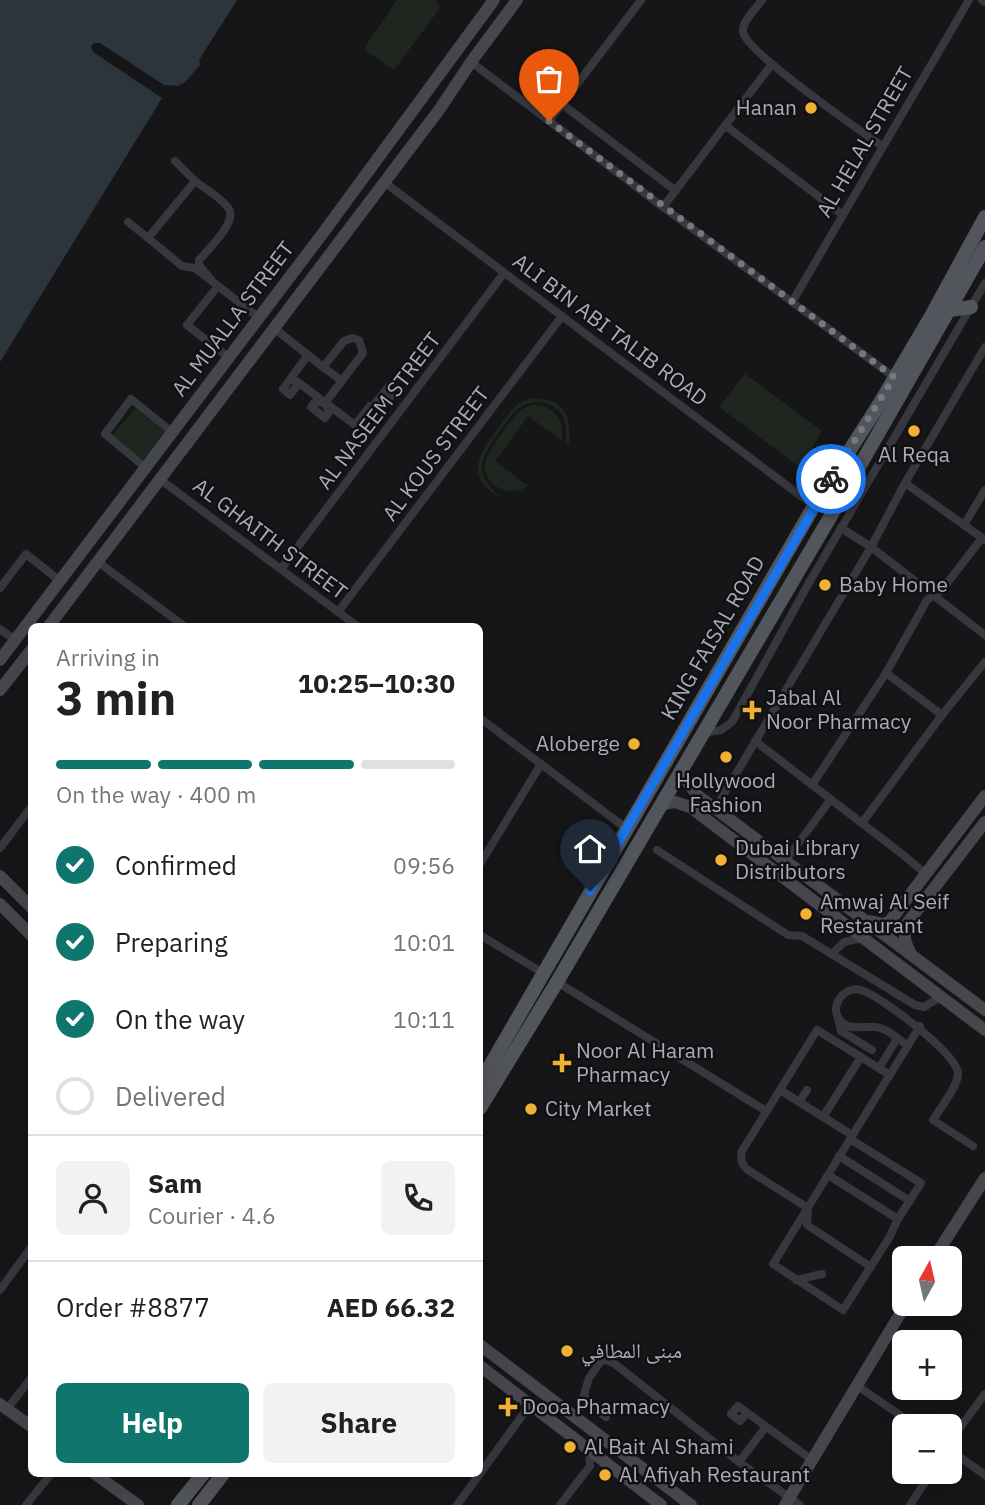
<!DOCTYPE html>
<meta charset="utf-8">
<style>
:root{--surface:#fff;--page:#f2f2f2;--text:#202124;--muted:#757577;--line:#e0e0e0;--accent:#0f766e}
body{margin:0;font-family:"IBM Plex Sans","Noto Naskh Arabic",sans-serif;background:var(--page);color:var(--text);height:100vh;display:flex;flex-direction:column;font-size:26px;white-space:nowrap}
*{box-sizing:border-box;margin:0}
p{font-size:23px;color:var(--muted)}
.icon{flex:none;width:38px;height:38px;fill:none;stroke:currentColor;stroke-width:2;stroke-linecap:round;stroke-linejoin:round}
.map{position:relative;flex:1;overflow:hidden}
.panel{position:absolute;left:28px;top:623px;width:455px;height:854px;display:flex;flex-direction:column;background:var(--surface);border-radius:10px;box-shadow:0 7px 28px #0002}
.panel>*{flex:none}
.needle{width:46px;rotate:8deg}
.fabs{position:absolute;left:892px;top:1246px;display:grid;gap:14px}
.fabs a{display:grid;place-items:center;width:70px;height:70px;border-radius:10px;background:var(--surface);box-shadow:0 7px 28px #0002;font-size:35px}
.pin{position:absolute;display:grid;place-items:center;width:60px;height:60px;color:#fff;margin:-72px -30px;border-radius:50% 50% 50% 0;rotate:-45deg;box-shadow:0 0 7px #0007}
.pin .icon{rotate:45deg}
.courier{position:absolute;display:grid;place-items:center;width:70px;height:70px;margin:-35px;border:5px solid #1a73e8;border-radius:50%;background:#fff;color:#222;box-shadow:0 2px 9px #0007}
.headline em{font-style:normal;font-weight:700}
.headline div{display:flex;flex-direction:column-reverse}
.headline{display:flex;align-items:center;justify-content:space-between;height:119px;padding:0 28px}
h1{font-size:46px;font-weight:700;line-height:52px}
.bar{display:grid;grid-template-columns:repeat(4,1fr);gap:10px 7px;align-content:center;height:84px;padding:0 28px}
.bar i{height:9px;border-radius:5px;background:var(--line)}
.bar .on{background:var(--accent)}
.bar p{grid-column:span 4}
.line{display:flex;align-items:center;gap:18px;padding:0 28px;border-top:2px solid var(--line)}
.line div{flex:1}
.round{display:grid;place-items:center;flex:none;width:74px;height:74px;border-radius:10px;background:var(--page)}
ol{padding:0 28px;list-style:none}
li{display:flex;align-items:center;gap:21px;height:77px}
li p{margin-inline-start:auto}
li .icon{padding:7px;border-radius:50%;background:var(--accent);color:#fff;stroke-width:4}
li:last-child{color:var(--muted)}
li i{width:38px;height:38px;border:4px solid var(--line);border-radius:50%}
.action{display:flex;gap:14px;margin-top:auto;padding:14px 28px}
.action a{flex:1;height:80px;border-radius:10px;background:var(--accent);color:#fff;font-size:28px;font-weight:700;line-height:80px;text-align:center}
.action a+a{background:var(--page);color:var(--text)}
.map>svg:first-child{display:block}
.green{fill:#1e261f}
.water{fill:#2c353c}
.lines{fill:none;stroke-linecap:round;stroke-linejoin:round}
.street{stroke:#37383d;stroke-width:8}
.secondary{stroke:#45474d;stroke-width:12}
.primary{stroke:#53555c;stroke-width:14}
.done{stroke:#757880;stroke-width:7;stroke-dasharray:0 12.6}
.route{stroke:#1a73e8;stroke-width:9}
.poi-dot{fill:#f2b134;stroke:#111113;stroke-width:2.5}
.labels{text-anchor:middle;stroke-width:5;stroke-linejoin:round;paint-order:stroke}
.poi-label{font-size:21px;fill:#a8adb8;stroke:#111113;text-anchor:start}
.street-label{font-size:21px;fill:#a8adb8;stroke:#111113}
</style>
<div class="map">
<svg width="985" height="1505" viewBox="0 0 985 1505">
<rect width="100%" height="100%" fill="#161618"/>
<g class="green">
<polygon points="397,0 436,0 440,8 394,70 369,53 365,47"/>
<polygon points="745,374 822,431 803,464 797,465 719,407"/>
<path d="M530,398C562,398 572,413 569,443H565C566,434 567,425 563,416C555,402 534,398 521,407C511,412 483,453 482,464C481,478 490,487 499,497C463,477 480,452 498,428C509,413 513,405 530,398Z"/>
<path d="M532,405C555,405 564,419 562,441L528,416L495,461L528,486C510,498 484,487 485,464C486,454 513,415 521,410C524,407 528,407 532,405Z"/>
<polygon points="135,408 165,432 143,460 112,436"/>
</g>
<polygon class="water" points="0,0 237,0 199,60 200,65 185,82 178,86 164,85 100,43 94,43 91,46 93,52 162,98 0,362"/>
<g class="lines">
<g class="street">
<path d="M762,0C756,9 742,21 743,32C746,52 861,131 883,147"/>
<polyline points="982,0 985,2"/>
<polyline points="471,62 663,207 894,377"/>
<polyline points="562,104 676,191"/>
<polyline points="549,121 641,0"/>
<polyline points="726,126 843,215"/>
<polyline points="175,161 195,181"/>
<polyline points="384,182 814,506"/>
<polyline points="663,207 772,64"/>
<polyline points="128,222 148,238"/>
<path d="M213,282L199,265V260C208,250 237,222 229,209C222,198 205,189 195,181L148,238L182,266L195,268L258,317"/>
<polyline points="218,286 187,325 228,357"/>
<polyline points="792,302 969,0"/>
<polyline points="274,328 323,367 344,341 352,338 359,340 363,353 325,403 315,402 311,407 325,418 329,412 325,403"/>
<polyline points="323,367 342,381"/>
<polyline points="291,378 308,355"/>
<polyline points="299,383 290,395 283,389 291,378 299,383 355,425 370,406 379,412 396,389 390,385 372,407"/>
<polyline points="146,468 105,434 131,399 172,432"/>
<polyline points="161,480 357,626"/>
<polyline points="905,483 985,540"/>
<polyline points="964,525 985,490"/>
<polyline points="841,528 871,547 985,635"/>
<polyline points="98,562 184,626"/>
<polyline points="281,569 504,273"/>
<polyline points="0,588 26,554 60,581"/>
<polyline points="338,612 562,316"/>
<polyline points="0,629 15,640"/>
<polyline points="886,673 942,715"/>
<polyline points="480,718 627,829"/>
<polyline points="703,733 721,730 732,722 810,581 985,283"/>
<polyline points="755,741 902,854 926,874"/>
<polyline points="812,785 886,673 927,600 941,591 982,538"/>
<polyline points="715,809 871,547 905,483 985,347"/>
<polyline points="862,823 942,715 985,662"/>
<polyline points="0,848 32,806"/>
<polyline points="657,850 788,935 802,936 915,1005 924,1007 940,997"/>
<polyline points="786,860 831,799"/>
<polyline points="480,864 541,764"/>
<polyline points="480,935 543,973"/>
<polyline points="832,954 844,942 862,938"/>
<polyline points="557,982 766,1111"/>
<polyline points="838,1018 841,1031 872,1050"/>
<path d="M908,1046C898,1039 887,1028 875,1027C863,1026 848,1031 840,1020C828,1006 845,985 861,990C881,996 957,1054 958,1073C959,1085 939,1110 933,1120L973,1146"/>
<polyline points="879,1068 897,1039"/>
<polyline points="780,1090 852,1135"/>
<polyline points="799,1102 807,1090"/>
<polyline points="823,1117 861,1057"/>
<polyline points="850,1139 921,1183 898,1219 889,1238 843,1310 773,1264 920,1026"/>
<polyline points="839,1156 910,1201"/>
<polyline points="828,1175 898,1219"/>
<path d="M871,1267L807,1225L808,1208L748,1170C741,1164 740,1159 742,1151L817,1030L890,1075"/>
<polyline points="796,1280 822,1274"/>
<polyline points="0,1290 32,1246"/>
<polyline points="856,1385 916,1426"/>
<polyline points="7,1409 32,1377"/>
<polyline points="747,1413 740,1421 731,1414 738,1406 812,1460"/>
<polyline points="606,1417 590,1405 584,1395 589,1378 601,1361 607,1360 615,1364 739,1462 800,1505"/>
<polyline points="950,1441 985,1394"/>
<polyline points="950,1450 985,1475"/>
<polyline points="739,1462 765,1428"/>
<polyline points="26,1505 51,1474"/>
<polyline points="457,1505 530,1405"/>
<polyline points="560,1505 590,1466 589,1450"/>
<polyline points="910,1505 932,1472"/>
</g>
<g class="secondary">
<polyline points="49,626 439,110 471,62 517,0"/>
<polyline points="0,660 323,233 494,0"/>
<polyline points="0,690 32,649"/>
<polyline points="682,768 686,780 697,795 985,1010"/>
<polyline points="661,805 675,802 690,807 985,1030"/>
<polyline points="0,876 32,908"/>
<polyline points="0,904 32,936"/>
<polyline points="870,921 884,924 890,921 985,796"/>
<path d="M911,954C904,941 903,935 908,922L985,822"/>
<polyline points="934,1258 985,1178"/>
<polyline points="480,1345 691,1505"/>
<polyline points="480,1366 661,1505"/>
<polyline points="0,1404 32,1427"/>
<polyline points="95,1474 138,1505"/>
<polyline points="785,1505 906,1304"/>
</g>
<g class="primary">
<polyline points="950,310 971,307"/>
<polyline points="480,1083 814,506 878,406 930,318 985,217"/>
<polyline points="480,1108 557,982 839,502 985,247"/>
<polyline points="178,1505 203,1474"/>
<polyline points="199,1505 223,1474"/>
</g>
</g>
<g class="lines">
<polyline class="done" points="549,121 894,377 831,479"/>
<polyline class="route" points="590,891 831,479"/>
</g>
<g class="poi-dot">
<circle cx="811" cy="108" r="7"/>
<circle cx="914" cy="431" r="7"/>
<circle cx="825" cy="585" r="7"/>
<path d="M748.5 699.5h7v7h7v7h-7v7h-7v-7h-7v-7h7z"/>
<circle cx="634" cy="744" r="7"/>
<circle cx="726" cy="757" r="7"/>
<circle cx="721" cy="860" r="7"/>
<circle cx="806" cy="914" r="7"/>
<path d="M558.5 1052.5h7v7h7v7h-7v7h-7v-7h-7v-7h7z"/>
<circle cx="531" cy="1109" r="7"/>
<circle cx="567" cy="1351" r="7"/>
<path d="M504.5 1396.5h7v7h7v7h-7v7h-7v-7h-7v-7h7z"/>
<circle cx="570" cy="1447" r="7"/>
<circle cx="605" cy="1475" r="7"/>
</g>
<g class="labels">
<g class="poi-label">
<text x="797" y="115" text-anchor="end">Hanan</text>
<text x="914" y="462" text-anchor="middle">Al Reqa</text>
<text x="839" y="592">Baby Home</text>
<text x="766" y="705">Jabal Al<tspan x="766" dy="24">Noor Pharmacy</tspan></text>
<text x="620" y="751" text-anchor="end">Aloberge</text>
<text x="726" y="788" text-anchor="middle">Hollywood<tspan x="726" dy="24">Fashion</tspan></text>
<text x="735" y="855">Dubai Library<tspan x="735" dy="24">Distributors</tspan></text>
<text x="820" y="909">Amwaj Al Seif<tspan x="820" dy="24">Restaurant</tspan></text>
<text x="576" y="1058">Noor Al Haram<tspan x="576" dy="24">Pharmacy</tspan></text>
<text x="545" y="1116">City Market</text>
<text x="581" y="1358">مبنى المطافي</text>
<text x="522" y="1414">Dooa Pharmacy</text>
<text x="584" y="1454">Al Bait Al Shami</text>
<text x="619" y="1482">Al Afiyah Restaurant</text>
</g>
<g class="street-label">
<text transform="translate(865 142) rotate(-60)" y="7">AL HELAL STREET</text>
<text transform="translate(233 319) rotate(-53)" y="7">AL MUALLA STREET</text>
<text transform="translate(610 330) rotate(37)" y="7">ALI BIN ABI TALIB ROAD</text>
<text transform="translate(379 411) rotate(-53)" y="7">AL NASEEM STREET</text>
<text transform="translate(436 454) rotate(-53)" y="7">AL KOUS STREET</text>
<text transform="translate(270 539) rotate(37)" y="7">AL GHAITH STREET</text>
<text transform="translate(713 638) rotate(-60)" y="7">KING FAISAL ROAD</text>
</g>
</g>
</svg>
<div class="fabs">
<a><svg class="needle" viewBox="-14 -14 28 28"><path d="M0-13l5 13h-10z" fill="#e53935"/><path d="M0 13l5-13h-10z" fill="#757577"/></svg></a>
<a>+</a>
<a>−</a>
</div>
<div class="pin" style="left:549px;top:121px;background:#ea580c"><svg class="icon" aria-label="bag" viewBox="0 0 24 24"><path d="M5 8h14l-1 12H6zM9 8a3 3 0 0 1 6 0"/></svg></div>
<div class="pin" style="left:590px;top:891px;background:#1f2937"><svg class="icon" aria-label="home" viewBox="0 0 24 24"><path d="M3 11l9-7 9 7M6 9v11h12V9"/></svg></div>
<div class="courier" style="left:831px;top:479px"><svg class="icon" aria-label="bike" viewBox="0 0 24 24"><circle cx="6" cy="16" r="4"/><circle cx="18" cy="16" r="4"/><path d="M6 16l4-8h5l3 8M10 8l3 8H6M13 5h3"/></svg></div>
<section class="panel">
<div class="headline"><div><h1>3 min</h1><p>Arriving in</p></div><em>10:25–10:30</em></div>
<div class="bar"><i class="on"></i><i class="on"></i><i class="on"></i><i></i><p>On the way · 400 m</p></div>
<ol>
<li><svg class="icon" aria-label="check" viewBox="0 0 24 24"><path d="M5 12l5 5 9-10"/></svg>Confirmed<p>09:56</p></li>
<li><svg class="icon" aria-label="check" viewBox="0 0 24 24"><path d="M5 12l5 5 9-10"/></svg>Preparing<p>10:01</p></li>
<li><svg class="icon" aria-label="check" viewBox="0 0 24 24"><path d="M5 12l5 5 9-10"/></svg>On the way<p>10:11</p></li>
<li><i></i>Delivered</li>
</ol>
<div class="line" style="height:126px"><a class="round"><svg class="icon" aria-label="person" viewBox="0 0 24 24"><circle cx="12" cy="8" r="4"/><path d="M4 21q1-7 8-7t8 7"/></svg></a><div><b>Sam</b><p>Courier · 4.6</p></div><a class="round"><svg class="icon" aria-label="phone" viewBox="0 0 24 24"><path d="M5 4h4l2 5-3 2q2 4 5 5l2-3 5 2v4C11 20 4 13 5 4z"/></svg></a></div>
<div class="line" style="height:91px"><div>Order #8877</div><b>AED 66.32</b></div>
<div class="action"><a>Help</a><a>Share</a></div>
</section>
</div>
